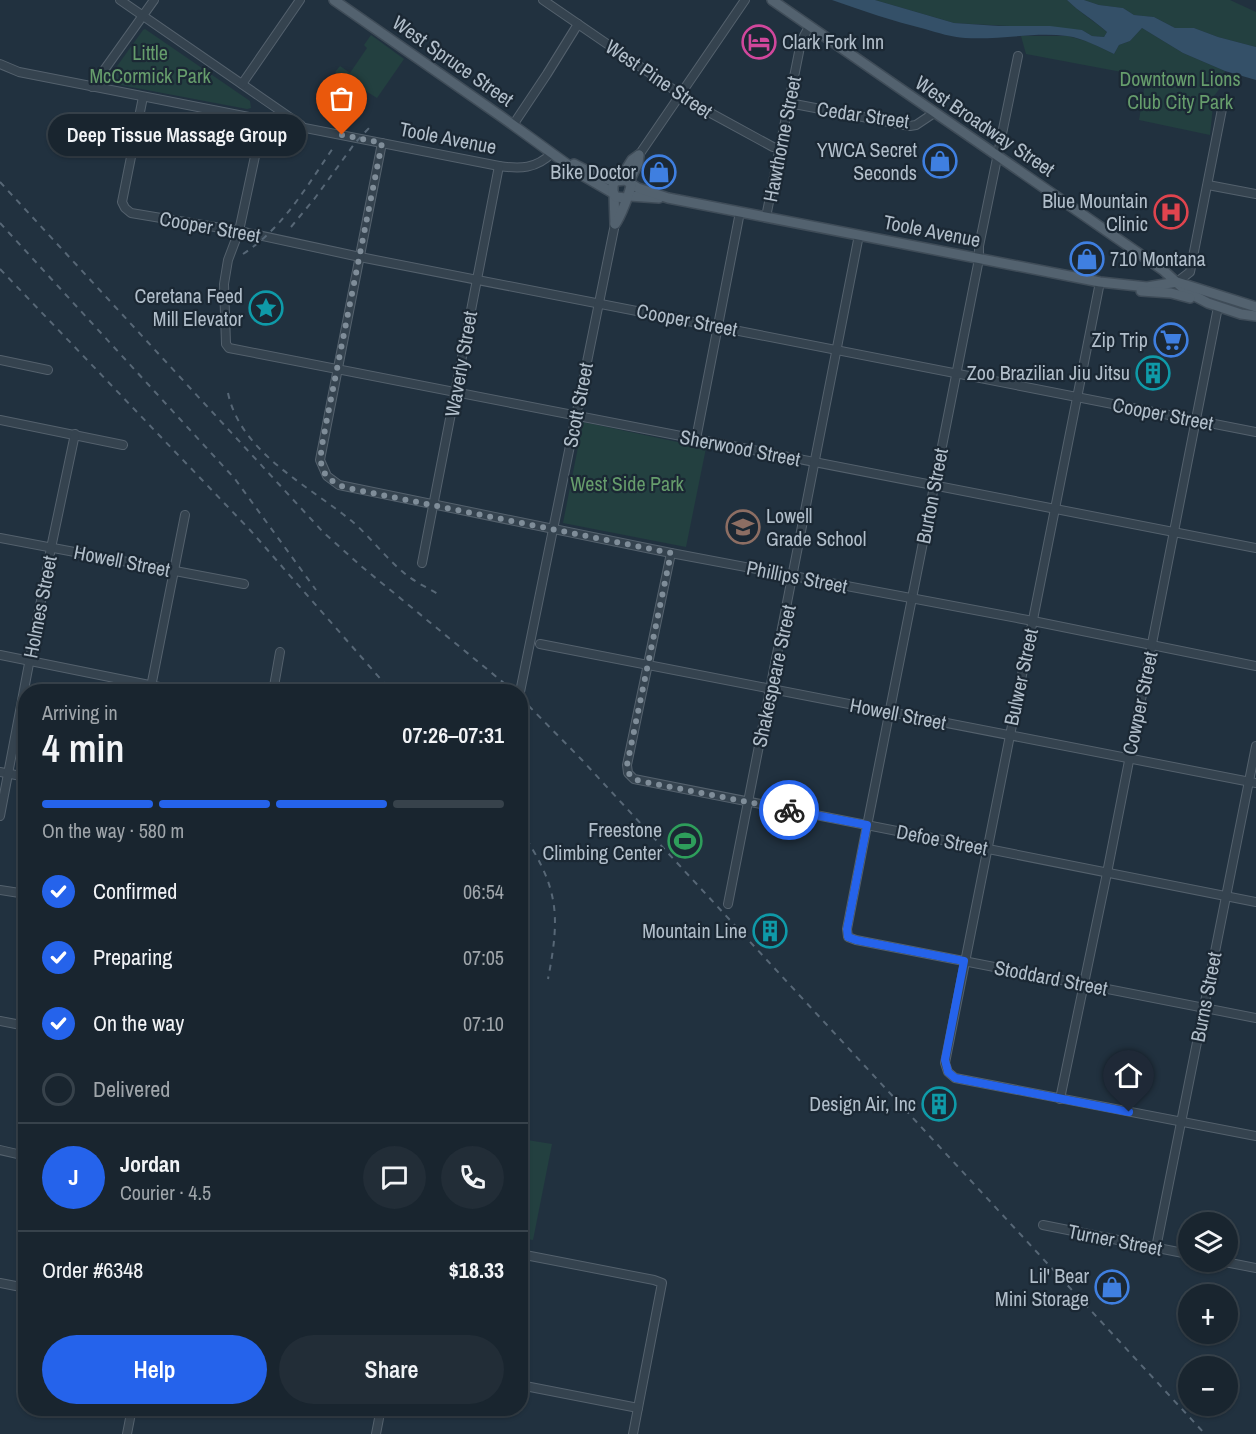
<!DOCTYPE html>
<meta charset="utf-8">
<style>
:root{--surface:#19252f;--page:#222d37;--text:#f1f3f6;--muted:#9fa5aa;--line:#37424b;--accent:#2563eb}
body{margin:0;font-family:"Archivo Narrow",sans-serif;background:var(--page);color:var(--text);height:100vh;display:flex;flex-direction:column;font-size:22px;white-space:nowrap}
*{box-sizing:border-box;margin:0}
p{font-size:20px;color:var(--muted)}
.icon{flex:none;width:33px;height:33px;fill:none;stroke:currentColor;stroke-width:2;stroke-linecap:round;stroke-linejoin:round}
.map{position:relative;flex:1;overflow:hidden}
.side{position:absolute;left:18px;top:684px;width:510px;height:732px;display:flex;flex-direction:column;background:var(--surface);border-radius:24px;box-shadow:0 2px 4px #0004,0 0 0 2px var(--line)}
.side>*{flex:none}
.controls{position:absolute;left:1178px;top:1212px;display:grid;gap:12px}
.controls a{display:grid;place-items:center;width:60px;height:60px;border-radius:50%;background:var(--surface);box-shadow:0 2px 4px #0004,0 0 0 2px var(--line);font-size:30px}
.pin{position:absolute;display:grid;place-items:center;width:51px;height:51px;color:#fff;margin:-62px -26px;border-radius:50% 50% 50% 0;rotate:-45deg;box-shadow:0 0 6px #0007}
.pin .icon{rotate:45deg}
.courier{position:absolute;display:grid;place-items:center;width:60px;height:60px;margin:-30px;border:4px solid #2563eb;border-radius:50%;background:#fff;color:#222;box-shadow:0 2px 8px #0007}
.bubble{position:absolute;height:42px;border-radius:21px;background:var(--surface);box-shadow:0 2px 4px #0004,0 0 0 2px var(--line);font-size:20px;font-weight:600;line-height:42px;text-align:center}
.headline em{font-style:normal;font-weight:600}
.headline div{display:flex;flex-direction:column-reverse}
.headline{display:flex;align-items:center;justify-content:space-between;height:102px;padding:0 24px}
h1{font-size:39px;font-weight:600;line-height:45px}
.bar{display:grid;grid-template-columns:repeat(4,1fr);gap:9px 6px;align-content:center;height:72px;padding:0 24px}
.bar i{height:8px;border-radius:4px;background:var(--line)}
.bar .selected{background:var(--accent)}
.bar p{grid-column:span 4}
.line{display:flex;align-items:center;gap:15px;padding:0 24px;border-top:2px solid var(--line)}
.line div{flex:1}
.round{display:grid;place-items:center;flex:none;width:63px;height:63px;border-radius:32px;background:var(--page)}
ol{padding:0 24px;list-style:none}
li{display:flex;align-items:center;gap:18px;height:66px}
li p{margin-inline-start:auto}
li .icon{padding:6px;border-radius:50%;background:var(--accent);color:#fff;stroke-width:4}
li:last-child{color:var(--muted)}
li i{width:33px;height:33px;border:3px solid var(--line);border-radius:50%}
.cta{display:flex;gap:12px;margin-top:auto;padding:12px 24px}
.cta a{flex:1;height:69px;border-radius:36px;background:var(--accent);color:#fff;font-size:24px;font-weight:600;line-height:69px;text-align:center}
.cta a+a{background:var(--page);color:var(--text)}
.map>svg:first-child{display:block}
.green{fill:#234040}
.water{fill:#345068}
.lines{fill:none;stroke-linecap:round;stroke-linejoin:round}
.minor-casing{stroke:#54616d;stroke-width:10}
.major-casing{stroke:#3f4c58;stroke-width:12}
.minor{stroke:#35434f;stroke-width:8}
.major{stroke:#53626f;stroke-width:9}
.rail{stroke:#576776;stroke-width:2;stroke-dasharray:6 6;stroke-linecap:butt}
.done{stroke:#7f8d99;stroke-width:6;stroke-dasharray:0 10.8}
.route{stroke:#2563eb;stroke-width:8}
.labels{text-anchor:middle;stroke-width:4.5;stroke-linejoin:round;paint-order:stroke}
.poi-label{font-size:20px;fill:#b1beca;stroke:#1b2834;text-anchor:end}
.park-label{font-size:20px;fill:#669d6c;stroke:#1b2834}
.street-label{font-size:20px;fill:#b1beca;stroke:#1b2834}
</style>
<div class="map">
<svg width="1256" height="1434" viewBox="0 0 1256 1434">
<rect width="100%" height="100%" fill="#21313f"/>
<g class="green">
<path d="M875,0H1067C1079,12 1094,21 1107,32L1104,37L1092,36L1082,30L954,23Z"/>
<polygon points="1084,0 1230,0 1256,12 1256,47 1218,37 1194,28 1175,28 1154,17 1134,15 1123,8 1099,5"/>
<polygon points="1142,28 1183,53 1225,71 1224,83 1214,96 1210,135 1139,120 1145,83 1127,73 1026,54 1021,36 1068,36 1089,42 1114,54 1119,45 1130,41"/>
<polygon points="145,29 250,101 251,108 247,109 115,84 111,81 110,76 143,30"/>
<polygon points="371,35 404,59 377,98 335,72 340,66 350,73 367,48 364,45"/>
<polygon points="583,422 706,448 686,547 563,523"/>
<polygon points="521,1139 552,1144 533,1240 521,1238"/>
</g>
<path class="water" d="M832,0H875L954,23L999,26H1050L1082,30L1092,36L1104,37L1107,32C1094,20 1079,12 1067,0H1084L1099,5L1123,8L1134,15L1154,17L1175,28H1194L1218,37L1256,47V80L1225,71L1183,53L1142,28L1130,41L1119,45L1114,54C1099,47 1083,38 1067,36C1033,32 1000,40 965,38C952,37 938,33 925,29C893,21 863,11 832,0Z"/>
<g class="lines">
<g class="minor-casing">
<g id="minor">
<polyline points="120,0 301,125"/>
<polyline points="543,0 696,105 773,147 780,148"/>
<polyline points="1018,56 979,246 979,259 865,836 847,929 848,937 856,940 1256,1018"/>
<path d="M0,64L19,72L499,166C520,169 536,169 552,153"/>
<polyline points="242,84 300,0"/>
<polyline points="92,87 154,0"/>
<polyline points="143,97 122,202 125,208 131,213 239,231 360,257 1256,432"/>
<polyline points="789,103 910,126 916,125 934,113"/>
<polyline points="263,119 239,231 228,260 224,284 226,344 229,348 1256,548"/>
<polyline points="513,125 547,74 578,24"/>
<polyline points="382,143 320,460 327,476 339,485 671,553 1033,621 1256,666"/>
<polyline points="639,155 745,0"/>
<polyline points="1208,185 1256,194"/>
<polyline points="766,217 800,47 804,36 809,27"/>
<polyline points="1100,282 945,1063 948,1072 955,1078 1256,1136"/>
<polyline points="1177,282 1190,272 1223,104"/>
<polyline points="0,360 48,370"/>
<polyline points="0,420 123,445"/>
<polyline points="696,439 740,212"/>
<polyline points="0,538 244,584"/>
<polyline points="671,553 627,765 628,773 634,779 1256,902"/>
<polyline points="422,563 499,166"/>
<polyline points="540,644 1256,783"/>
<polyline points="0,655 184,692"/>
<polyline points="150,692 185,515"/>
<polyline points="273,692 280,652"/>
<polyline points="520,692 615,224"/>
<polyline points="0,772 26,777"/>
<polyline points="0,816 51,548 75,434"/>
<polyline points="0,890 26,894"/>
<polyline points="728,904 859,235"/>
<polyline points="0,1021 26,1026"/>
<polyline points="1060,1099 1107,873 1218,307"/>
<polyline points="0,1150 26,1156"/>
<polyline points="1043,1225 1188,1254"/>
<polyline points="1156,1248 1256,746"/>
<polyline points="520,1254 654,1280 662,1283 633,1434"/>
<polyline points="1225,1262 1256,1268"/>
<polyline points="0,1283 26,1288"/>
<polyline points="520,1385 638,1408"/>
<polyline points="127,1434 132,1408"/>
<polyline points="376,1434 381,1408"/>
</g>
</g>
<g class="major-casing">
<g id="major">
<polyline points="334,0 502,117 582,175 613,193"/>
<polyline points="772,0 1163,270 1187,292 1208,303 1241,314 1256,316"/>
<polyline points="574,164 601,178 616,181"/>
<polyline points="620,179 632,160 639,155"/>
<polyline points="629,182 638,163 639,155"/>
<polyline points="614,194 615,224"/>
<polyline points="629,196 659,198"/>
<polyline points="626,198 616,197 613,193 613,185 616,181 625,180 638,188 668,198 1100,282 1147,287 1177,282 1256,307"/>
<path d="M615,224C620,218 631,190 631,184"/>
<polyline points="1141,291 1171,293 1190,298"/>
</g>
</g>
<use href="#minor" class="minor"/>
<use href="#major" class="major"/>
<g class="rail">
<polyline points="0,182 323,532 361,566 515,692"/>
<polyline points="0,223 235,479 316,590"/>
<polyline points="291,227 315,198 355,143 370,127"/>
<path d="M243,254C283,228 307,186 333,148"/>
<polyline points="0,269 250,530 392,692"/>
<path d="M228,393C241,454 310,486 354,523C371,538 385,557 403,572C413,581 426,587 438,594"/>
<polyline points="520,697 582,760 1205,1434"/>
<path d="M520,829C558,887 561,912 548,979"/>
</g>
</g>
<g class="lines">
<path class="done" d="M342,135L382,143L326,424C321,454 311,476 347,488L671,553L627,765C627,774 632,779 640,781L789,810"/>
<polyline class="route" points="789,810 867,825 847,929 848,937 856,940 964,961 945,1060 948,1072 955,1078 1129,1112"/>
</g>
<defs>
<g id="hotel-ring" transform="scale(1.725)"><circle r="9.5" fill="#1b2834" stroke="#d1479c" stroke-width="1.5"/><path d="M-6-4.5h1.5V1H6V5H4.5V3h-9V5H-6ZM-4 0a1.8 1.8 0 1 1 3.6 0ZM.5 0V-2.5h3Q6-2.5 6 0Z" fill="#d1479c"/></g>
<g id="shop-ring" transform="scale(1.725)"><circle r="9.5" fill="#1b2834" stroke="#3f7fe0" stroke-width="1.5"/><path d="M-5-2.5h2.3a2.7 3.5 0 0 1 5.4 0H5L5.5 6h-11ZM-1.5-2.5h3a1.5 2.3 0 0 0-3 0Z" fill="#3f7fe0"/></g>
<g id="hospital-ring" transform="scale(1.725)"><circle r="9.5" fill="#1b2834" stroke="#e0444e" stroke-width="1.5"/><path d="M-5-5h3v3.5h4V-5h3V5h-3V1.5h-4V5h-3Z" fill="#e0444e"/></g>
<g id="sight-ring" transform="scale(1.725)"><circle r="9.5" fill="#1b2834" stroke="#0f9aa8" stroke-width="1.5"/><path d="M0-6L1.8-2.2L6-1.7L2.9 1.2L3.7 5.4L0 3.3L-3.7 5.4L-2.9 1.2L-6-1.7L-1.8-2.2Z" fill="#0f9aa8"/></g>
<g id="supermarket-ring" transform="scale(1.725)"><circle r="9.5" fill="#1b2834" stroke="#3f7fe0" stroke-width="1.5"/><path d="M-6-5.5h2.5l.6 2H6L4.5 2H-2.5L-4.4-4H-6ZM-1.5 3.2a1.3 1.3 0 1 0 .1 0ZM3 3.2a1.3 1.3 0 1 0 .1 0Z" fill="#3f7fe0"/></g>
<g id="building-ring" transform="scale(1.725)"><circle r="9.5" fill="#1b2834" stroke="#0f9aa8" stroke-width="1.5"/><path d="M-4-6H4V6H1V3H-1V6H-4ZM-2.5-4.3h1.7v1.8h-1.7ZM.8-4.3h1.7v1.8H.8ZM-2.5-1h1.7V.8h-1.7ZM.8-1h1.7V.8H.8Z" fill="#0f9aa8"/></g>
<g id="school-ring" transform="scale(1.725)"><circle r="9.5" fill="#1b2834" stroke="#8d6e63" stroke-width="1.5"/><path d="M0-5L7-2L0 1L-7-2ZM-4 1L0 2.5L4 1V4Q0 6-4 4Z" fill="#8d6e63"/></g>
<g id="stadium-ring" transform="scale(1.725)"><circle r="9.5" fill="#1b2834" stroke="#2e9e5b" stroke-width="1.5"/><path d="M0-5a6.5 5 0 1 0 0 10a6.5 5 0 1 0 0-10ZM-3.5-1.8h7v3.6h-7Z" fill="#2e9e5b"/></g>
</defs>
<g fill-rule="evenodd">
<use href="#hotel-ring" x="759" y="42"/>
<use href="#shop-ring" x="940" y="161"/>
<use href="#shop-ring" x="659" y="172"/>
<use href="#hospital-ring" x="1171" y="212"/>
<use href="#shop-ring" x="1087" y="259"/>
<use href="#sight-ring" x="266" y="308"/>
<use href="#supermarket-ring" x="1171" y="340"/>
<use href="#building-ring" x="1153" y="373"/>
<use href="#school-ring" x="743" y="527"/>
<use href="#stadium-ring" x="685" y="841"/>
<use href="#building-ring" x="770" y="931"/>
<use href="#building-ring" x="939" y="1104"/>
<use href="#shop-ring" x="1112" y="1287"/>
</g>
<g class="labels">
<g class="poi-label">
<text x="782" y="49" text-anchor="start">Clark Fork Inn</text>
<text x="917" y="157">YWCA Secret<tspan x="917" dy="23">Seconds</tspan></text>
<text x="636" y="179">Bike Doctor</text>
<text x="1148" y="208">Blue Mountain<tspan x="1148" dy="23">Clinic</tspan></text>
<text x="1110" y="266" text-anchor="start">710 Montana</text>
<text x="243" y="303">Ceretana Feed<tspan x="243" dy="23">Mill Elevator</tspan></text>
<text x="1148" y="347">Zip Trip</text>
<text x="1130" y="380">Zoo Brazilian Jiu Jitsu</text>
<text x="766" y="523" text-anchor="start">Lowell<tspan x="766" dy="23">Grade School</tspan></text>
<text x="662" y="837">Freestone<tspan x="662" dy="23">Climbing Center</tspan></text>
<text x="747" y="938">Mountain Line</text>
<text x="916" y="1111">Design Air, Inc</text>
<text x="1089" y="1283">Lil' Bear<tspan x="1089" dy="23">Mini Storage</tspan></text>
</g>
<g class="park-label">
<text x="150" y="60">Little<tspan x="150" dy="23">McCormick Park</tspan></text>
<text x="1180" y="86">Downtown Lions<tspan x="1180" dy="23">Club City Park</tspan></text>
<text x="627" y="491">West Side Park</text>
</g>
<g class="street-label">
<text transform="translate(453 61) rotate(35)" y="7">West Spruce Street</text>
<text transform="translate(659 79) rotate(34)" y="7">West Pine Street</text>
<text transform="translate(863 115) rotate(8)" y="7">Cedar Street</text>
<text transform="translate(985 126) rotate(34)" y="7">West Broadway Street</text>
<text transform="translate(448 138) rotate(11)" y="7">Toole Avenue</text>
<text transform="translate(782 139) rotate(-79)" y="7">Hawthorne Street</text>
<text transform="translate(210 227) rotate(10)" y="7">Cooper Street</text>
<text transform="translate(932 231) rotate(11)" y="7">Toole Avenue</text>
<text transform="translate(687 320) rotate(11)" y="7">Cooper Street</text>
<text transform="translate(461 364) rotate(-80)" y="7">Waverly Street</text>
<text transform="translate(578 405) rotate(-79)" y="7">Scott Street</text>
<text transform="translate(1163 414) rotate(11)" y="7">Cooper Street</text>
<text transform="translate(740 448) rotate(11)" y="7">Sherwood Street</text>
<text transform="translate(932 496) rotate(-79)" y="7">Burton Street</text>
<text transform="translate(122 561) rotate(11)" y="7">Howell Street</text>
<text transform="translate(797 577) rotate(11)" y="7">Phillips Street</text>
<text transform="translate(40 607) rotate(-79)" y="7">Holmes Street</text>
<text transform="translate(774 676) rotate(-78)" y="7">Shakespeare Street</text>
<text transform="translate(1021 677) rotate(-78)" y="7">Bulwer Street</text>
<text transform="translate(1140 703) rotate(-78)" y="7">Cowper Street</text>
<text transform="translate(898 714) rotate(11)" y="7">Howell Street</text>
<text transform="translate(942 840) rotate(11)" y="7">Defoe Street</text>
<text transform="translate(1051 978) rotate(11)" y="7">Stoddard Street</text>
<text transform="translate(1206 997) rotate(-79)" y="7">Burns Street</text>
<text transform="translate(1115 1240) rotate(11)" y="7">Turner Street</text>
</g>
</g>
</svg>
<div class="controls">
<a><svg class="icon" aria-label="layers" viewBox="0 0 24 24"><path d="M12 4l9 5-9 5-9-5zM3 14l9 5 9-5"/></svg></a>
<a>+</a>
<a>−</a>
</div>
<div class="pin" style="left:342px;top:135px;background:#ea580c"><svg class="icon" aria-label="bag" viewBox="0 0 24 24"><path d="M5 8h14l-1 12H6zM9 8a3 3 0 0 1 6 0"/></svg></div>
<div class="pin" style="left:1129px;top:1112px;background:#1f2937"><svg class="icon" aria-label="home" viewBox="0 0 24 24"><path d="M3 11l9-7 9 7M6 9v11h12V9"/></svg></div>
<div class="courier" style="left:789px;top:810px"><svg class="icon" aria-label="bike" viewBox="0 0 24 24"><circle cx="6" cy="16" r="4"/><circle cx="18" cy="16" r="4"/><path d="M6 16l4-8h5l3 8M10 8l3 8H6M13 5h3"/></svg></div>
<div class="bubble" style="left:48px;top:114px;width:258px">Deep Tissue Massage Group</div>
<section class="side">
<div class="headline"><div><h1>4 min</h1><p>Arriving in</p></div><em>07:26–07:31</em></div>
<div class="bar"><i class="selected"></i><i class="selected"></i><i class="selected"></i><i></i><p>On the way · 580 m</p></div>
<ol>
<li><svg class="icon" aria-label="check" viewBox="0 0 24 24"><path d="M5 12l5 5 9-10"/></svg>Confirmed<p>06:54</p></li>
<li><svg class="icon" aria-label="check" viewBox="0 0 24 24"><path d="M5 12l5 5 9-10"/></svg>Preparing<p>07:05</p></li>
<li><svg class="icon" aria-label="check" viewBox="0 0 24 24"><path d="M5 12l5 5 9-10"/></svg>On the way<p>07:10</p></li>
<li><i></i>Delivered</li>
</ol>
<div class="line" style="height:108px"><b class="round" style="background:var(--accent);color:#fff">J</b><div><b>Jordan</b><p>Courier · 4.5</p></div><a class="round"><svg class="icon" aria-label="chat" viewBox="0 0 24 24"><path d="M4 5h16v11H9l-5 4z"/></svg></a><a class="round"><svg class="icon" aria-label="phone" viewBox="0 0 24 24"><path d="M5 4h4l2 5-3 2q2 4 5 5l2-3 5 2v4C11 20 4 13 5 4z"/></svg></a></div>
<div class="line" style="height:78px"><div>Order #6348</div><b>$18.33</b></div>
<div class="cta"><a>Help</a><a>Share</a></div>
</section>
</div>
